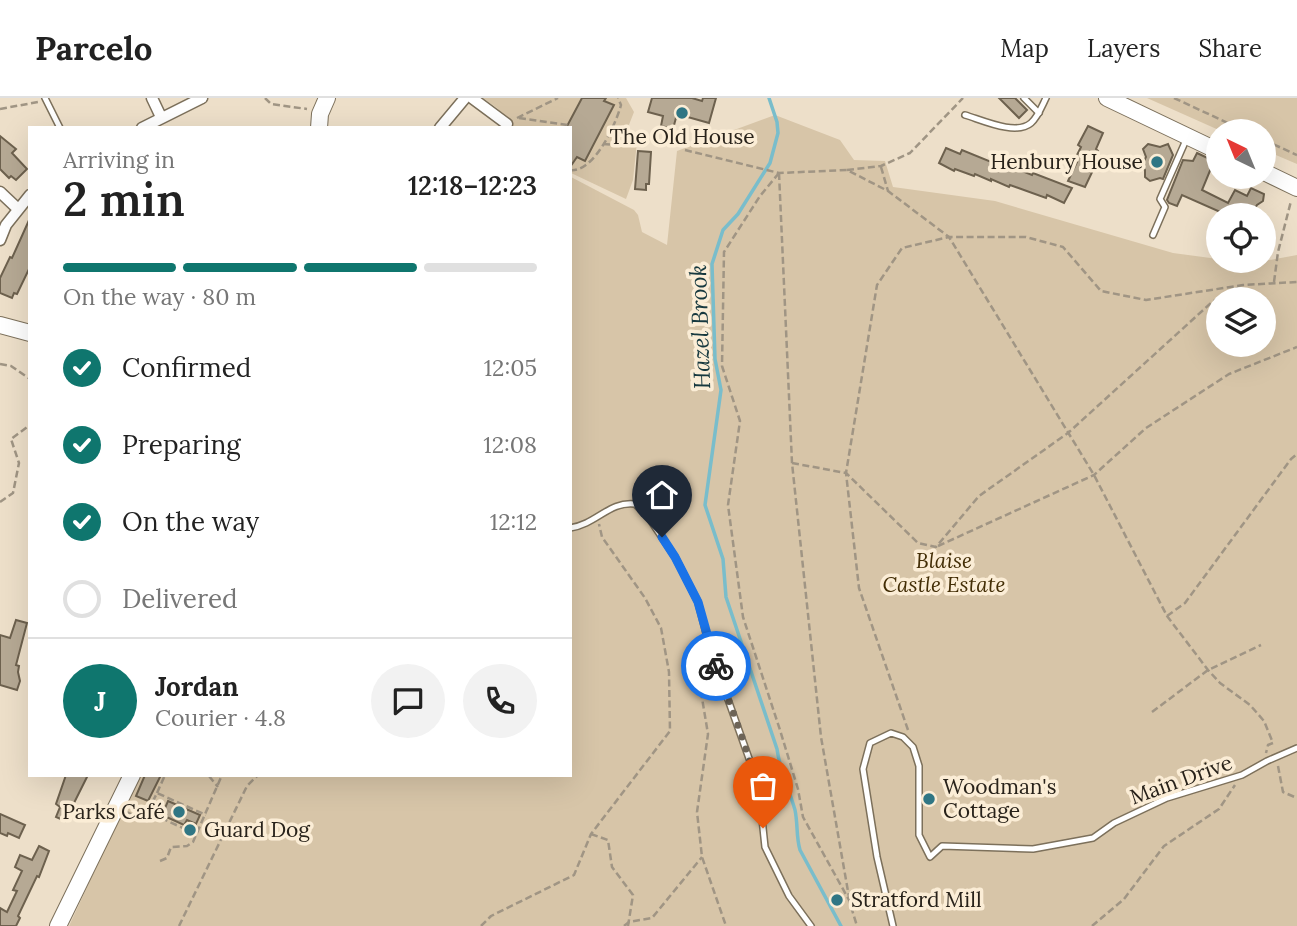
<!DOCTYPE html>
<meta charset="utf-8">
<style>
:root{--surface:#fff;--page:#f2f2f2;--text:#222;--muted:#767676;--line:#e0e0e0;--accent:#0f766e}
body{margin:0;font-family:Lora,serif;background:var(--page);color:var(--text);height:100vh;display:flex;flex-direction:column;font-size:26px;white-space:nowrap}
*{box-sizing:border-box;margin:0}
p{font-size:23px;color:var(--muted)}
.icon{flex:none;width:38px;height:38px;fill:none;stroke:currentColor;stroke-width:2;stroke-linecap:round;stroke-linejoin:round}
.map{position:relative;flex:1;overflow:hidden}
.panel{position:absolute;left:28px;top:28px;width:544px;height:651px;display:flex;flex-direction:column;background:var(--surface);border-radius:0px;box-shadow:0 7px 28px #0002}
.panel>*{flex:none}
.needle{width:46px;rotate:317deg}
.fabs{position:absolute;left:1206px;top:21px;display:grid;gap:14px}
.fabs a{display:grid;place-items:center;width:70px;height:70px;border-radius:50%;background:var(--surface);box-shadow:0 7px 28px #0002;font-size:35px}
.pin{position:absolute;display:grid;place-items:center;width:60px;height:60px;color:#fff;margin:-72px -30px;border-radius:50% 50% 50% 0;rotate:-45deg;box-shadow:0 0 7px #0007}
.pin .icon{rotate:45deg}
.courier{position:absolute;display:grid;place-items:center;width:70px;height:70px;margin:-35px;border:5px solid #1a73e8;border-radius:50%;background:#fff;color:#222;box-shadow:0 2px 9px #0007}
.summary em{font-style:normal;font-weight:600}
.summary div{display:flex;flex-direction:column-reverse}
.summary{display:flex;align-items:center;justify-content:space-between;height:119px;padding:0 35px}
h1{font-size:46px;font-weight:600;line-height:52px}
.bar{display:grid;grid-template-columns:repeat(4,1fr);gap:10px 7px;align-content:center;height:84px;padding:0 35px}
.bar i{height:9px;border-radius:5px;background:var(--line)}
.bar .active{background:var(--accent)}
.bar p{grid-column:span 4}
.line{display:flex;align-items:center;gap:18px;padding:0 35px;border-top:2px solid var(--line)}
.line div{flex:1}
.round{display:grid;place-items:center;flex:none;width:74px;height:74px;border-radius:37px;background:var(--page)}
ol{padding:0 35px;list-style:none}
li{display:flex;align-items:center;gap:21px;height:77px}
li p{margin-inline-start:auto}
li .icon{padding:7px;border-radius:50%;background:var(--accent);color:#fff;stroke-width:4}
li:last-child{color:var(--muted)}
li i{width:38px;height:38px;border:4px solid var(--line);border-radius:50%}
header{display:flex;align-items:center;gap:42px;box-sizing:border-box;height:98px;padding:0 35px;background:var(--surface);border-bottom:2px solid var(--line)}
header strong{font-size:33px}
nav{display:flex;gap:38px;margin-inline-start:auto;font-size:24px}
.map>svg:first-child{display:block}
.green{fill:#d7c5a8;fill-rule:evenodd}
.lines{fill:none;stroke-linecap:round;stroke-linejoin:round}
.stream{stroke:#79bdcb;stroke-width:3.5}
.building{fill:#b6a994;stroke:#6d614e;stroke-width:2}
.lane-casing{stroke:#7c705b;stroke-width:8}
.street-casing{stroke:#7c705b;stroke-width:13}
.secondary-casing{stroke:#7c705b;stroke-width:18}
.path{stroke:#a09584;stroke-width:2.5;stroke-dasharray:7 3.5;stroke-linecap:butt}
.lane{stroke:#fff;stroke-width:5}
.street{stroke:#fff;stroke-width:10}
.secondary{stroke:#fff;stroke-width:16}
.done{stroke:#6d6457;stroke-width:7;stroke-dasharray:0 12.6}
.route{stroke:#1a73e8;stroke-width:9}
.poi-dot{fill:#307684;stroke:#fbedd6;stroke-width:2.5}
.labels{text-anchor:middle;stroke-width:7;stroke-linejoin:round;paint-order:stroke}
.poi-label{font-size:21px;fill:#28221a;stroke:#fbedd6;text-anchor:start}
.park-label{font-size:21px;font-style:italic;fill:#432e06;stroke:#fbedd6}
.street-label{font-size:21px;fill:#28221a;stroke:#fbedd6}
.water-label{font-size:23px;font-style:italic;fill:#17393f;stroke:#fbedd6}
</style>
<header>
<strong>Parcelo</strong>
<nav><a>Map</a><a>Layers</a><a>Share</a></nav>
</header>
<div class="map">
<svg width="1297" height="828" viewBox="0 0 1297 828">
<rect width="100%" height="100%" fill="#eddfc9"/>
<g class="green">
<polygon points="483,0 626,0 634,14 623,42 637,44 633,82 626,101 571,75 570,30 514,30 497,10"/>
<polygon points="1147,0 1297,0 1297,66 1264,52 1264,33 1221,33"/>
<path d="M775,17L840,42L854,62L885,63L893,89L995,103L1173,155L1218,161V163H1264L1297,157V828H69L139,677H570L571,79L634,112L638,117L642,134L667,147L677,53ZM1218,201H1264V247H1218Z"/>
</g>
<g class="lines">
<path class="stream" d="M769,0L777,24L778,35L770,65L738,116L723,132L712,166L715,261L721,292L705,407L723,461L726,499L777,651C780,673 789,691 795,712C798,726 796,739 800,752L841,828"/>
</g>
<g class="building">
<polygon points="582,0 606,0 604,3 614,7 585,63 577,59 570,69 570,30 566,30"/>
<polygon points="652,0 692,0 702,3 703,0 716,0 709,25 677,16 673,31 661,28 663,18 648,14"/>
<polygon points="999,0 1015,0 1027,12 1019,20"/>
<polygon points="1088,28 1103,35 1096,51 1098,53 1091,68 1094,70 1085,89 1068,83 1077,64 1074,63 1081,49 1078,47"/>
<polygon points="0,38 16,51 12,55 27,71 16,82 11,78 9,80 0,71"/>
<polygon points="1148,46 1160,49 1168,46 1173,57 1163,81 1160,80 1150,83 1145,79 1145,72 1141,69 1146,59 1143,51"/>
<polygon points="946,50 960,56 962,52 996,66 997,63 1032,77 1033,75 1072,90 1064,105 1047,97 1046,100 1010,87 1009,89 991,81 991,83 975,76 974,78 955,71 954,73 939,65"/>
<polygon points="638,53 651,54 649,86 646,86 646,92 635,91"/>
<polygon points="1197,55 1214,63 1202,92 1228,105 1235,92 1247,98 1251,90 1264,96 1263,103 1257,107 1251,117 1227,117 1182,97 1177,108 1169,105 1167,102 1183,62 1193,63"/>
<polygon points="30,120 30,169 17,196 14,195 12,200 0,195 0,180 10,159 12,160"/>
<polygon points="16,522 27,525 16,567 19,568 18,574 20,583 17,592 0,587 0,537 10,540"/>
<polygon points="66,677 88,677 65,723 56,719 60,709 56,706"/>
<polygon points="145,677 161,677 148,703 136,698"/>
<polygon points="168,703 200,717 196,726 187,722 184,727 162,717"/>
<polygon points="0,716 25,727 19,740 8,735 7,738 0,735"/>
<polygon points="39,748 49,753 39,779 37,778 18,818 20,820 16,828 0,828 0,810 7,814 17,793 13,792 22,773 15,769 20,757 32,762"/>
</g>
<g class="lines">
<g class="lane-casing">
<g id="lane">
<polyline points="45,0 60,30"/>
<polyline points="1024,0 1039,15"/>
<path d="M965,17C982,22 1016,38 1031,25C1038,19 1042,8 1046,0"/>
<polyline points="1153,137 1165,109 1160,101 1186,42"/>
<path d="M570,430C597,426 609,403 635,406L649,420L675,459L698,504L710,551L751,666L761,711L765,749L789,798L811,828"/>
<polyline points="893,828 877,759 863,671 870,645 891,635 903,639 913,649 919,668 919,737 930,759 942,748 1033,751 1093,740 1114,725 1167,700 1242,677 1267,663 1297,650"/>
</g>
</g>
<g class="street-casing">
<g id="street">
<polyline points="152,0 161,19"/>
<polyline points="472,0 507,26"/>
<polyline points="142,30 202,0"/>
<polyline points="440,30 465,0"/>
<polyline points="0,94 18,111"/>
<polyline points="0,142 6,127 30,97"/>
</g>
</g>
<g class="secondary-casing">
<g id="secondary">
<polyline points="1107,0 1218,53"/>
<polyline points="319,30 320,16 327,0"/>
<polyline points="1264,74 1297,90"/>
<polyline points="0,227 30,235"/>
<polyline points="58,828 132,677"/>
</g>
</g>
<g class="path">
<polyline points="265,0 271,6 307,11"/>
<polyline points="1174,0 1245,33"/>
<polyline points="0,11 38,4"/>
<polyline points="517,20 558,0"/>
<polyline points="519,20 568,27"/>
<polyline points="1264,42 1297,57"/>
<polyline points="603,46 630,48 636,46 637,40 644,42"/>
<polyline points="685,52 779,75 847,72 888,93 949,139 1094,377 1167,518 1208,572 1220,585 1250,607 1264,623 1273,645 1268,647 1266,655"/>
<polyline points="881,69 888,93"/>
<path d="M570,72C594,75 616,26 621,7L618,0"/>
<polyline points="847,72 881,68 910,55 963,0"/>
<polyline points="779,75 760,98 724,154 722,268 740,323 728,407 743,519 780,632 798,691 803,719 849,802 857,828"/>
<polyline points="779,75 792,365 821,639 849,799"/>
<polyline points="1274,184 1278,154 1291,103"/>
<polyline points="0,266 11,268 30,281"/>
<polyline points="792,365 846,375 918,445 936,449 979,398 1068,335 1212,204 1241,188"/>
<polyline points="0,404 13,395 19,365 11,341 30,327"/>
<polyline points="938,448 1094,377 1146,330 1229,276 1297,249"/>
<polyline points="1167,518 1185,505 1291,361 1297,356"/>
<polyline points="697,541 698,576 708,636 697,714 702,759 726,828"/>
<polyline points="1152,614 1208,572 1261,547"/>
<polyline points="908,632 859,490 846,375 877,187 902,150 949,139 1026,139 1063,149 1101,193 1146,202 1243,187 1297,184"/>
<polyline points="1278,668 1283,694 1297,700"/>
<polyline points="209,678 218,689"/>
<polyline points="157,695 165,677"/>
<polyline points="148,713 157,695 206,717"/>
<polyline points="127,714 133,717 137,709 196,736"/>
<polyline points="591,736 608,742 612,769 633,797 628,828"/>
<polyline points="160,763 167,760 171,749 187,748 193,744 222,677"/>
<polyline points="179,828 247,688 258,677"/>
<polyline points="481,828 491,818 574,777 591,736 670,633 669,574 661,530 645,500 602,439 599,426"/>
<polyline points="624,828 629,824 652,820 702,759"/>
<polyline points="1092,828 1124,801 1164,748 1219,711 1235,687"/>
</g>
<use href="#lane" class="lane"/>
<use href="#street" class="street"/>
<use href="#secondary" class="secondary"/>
</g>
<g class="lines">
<path class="done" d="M716,568C735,621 758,673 763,730"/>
<polyline class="route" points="662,439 675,459 698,504 716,568"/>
</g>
<g class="poi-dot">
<circle cx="682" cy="15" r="7"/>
<circle cx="1157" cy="64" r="7"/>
<circle cx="929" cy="701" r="7"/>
<circle cx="179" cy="714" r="7"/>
<circle cx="190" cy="732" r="7"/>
<circle cx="837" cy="802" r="7"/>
</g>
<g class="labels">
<g class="poi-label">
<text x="682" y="46" text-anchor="middle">The Old House</text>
<text x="1143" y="71" text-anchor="end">Henbury House</text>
<text x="943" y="696">Woodman's<tspan x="943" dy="24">Cottage</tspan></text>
<text x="165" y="721" text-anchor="end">Parks Café</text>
<text x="204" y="739">Guard Dog</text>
<text x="851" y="809">Stratford Mill</text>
</g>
<g class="park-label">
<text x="944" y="470">Blaise<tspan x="944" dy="24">Castle Estate</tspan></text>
</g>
<g class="street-label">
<text transform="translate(1181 682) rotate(-20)" y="7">Main Drive</text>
</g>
<g class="water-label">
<text transform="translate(700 229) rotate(-92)" y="8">Hazel Brook</text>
</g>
</g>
</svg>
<div class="fabs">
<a><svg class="needle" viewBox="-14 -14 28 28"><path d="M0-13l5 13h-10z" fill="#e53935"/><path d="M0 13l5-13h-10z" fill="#767676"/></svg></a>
<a><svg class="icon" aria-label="locate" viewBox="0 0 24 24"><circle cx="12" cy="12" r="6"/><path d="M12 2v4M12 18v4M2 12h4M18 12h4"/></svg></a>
<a><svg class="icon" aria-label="layers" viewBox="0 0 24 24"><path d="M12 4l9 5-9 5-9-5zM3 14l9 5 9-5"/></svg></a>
</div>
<div class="pin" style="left:763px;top:730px;background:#ea580c"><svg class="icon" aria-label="bag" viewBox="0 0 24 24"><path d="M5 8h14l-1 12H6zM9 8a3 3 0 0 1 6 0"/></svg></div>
<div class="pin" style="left:662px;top:439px;background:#1f2937"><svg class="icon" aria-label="home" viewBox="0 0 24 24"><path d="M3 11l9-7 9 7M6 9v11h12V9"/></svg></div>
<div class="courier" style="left:716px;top:568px"><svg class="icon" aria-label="bike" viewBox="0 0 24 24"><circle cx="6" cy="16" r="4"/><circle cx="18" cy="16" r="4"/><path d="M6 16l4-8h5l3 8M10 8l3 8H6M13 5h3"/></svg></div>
<section class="panel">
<div class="summary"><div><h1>2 min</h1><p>Arriving in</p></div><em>12:18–12:23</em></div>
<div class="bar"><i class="active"></i><i class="active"></i><i class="active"></i><i></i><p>On the way · 80 m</p></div>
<ol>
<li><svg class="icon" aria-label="check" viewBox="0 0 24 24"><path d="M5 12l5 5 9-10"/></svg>Confirmed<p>12:05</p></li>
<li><svg class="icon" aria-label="check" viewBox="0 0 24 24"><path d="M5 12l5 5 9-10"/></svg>Preparing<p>12:08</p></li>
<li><svg class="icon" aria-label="check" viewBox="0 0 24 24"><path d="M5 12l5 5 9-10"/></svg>On the way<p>12:12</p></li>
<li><i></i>Delivered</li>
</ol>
<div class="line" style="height:126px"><b class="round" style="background:var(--accent);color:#fff">J</b><div><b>Jordan</b><p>Courier · 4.8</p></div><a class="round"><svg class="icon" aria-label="chat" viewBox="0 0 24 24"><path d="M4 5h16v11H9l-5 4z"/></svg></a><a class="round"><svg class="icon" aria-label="phone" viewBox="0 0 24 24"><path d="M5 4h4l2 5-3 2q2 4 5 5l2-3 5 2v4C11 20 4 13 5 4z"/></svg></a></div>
</section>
</div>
